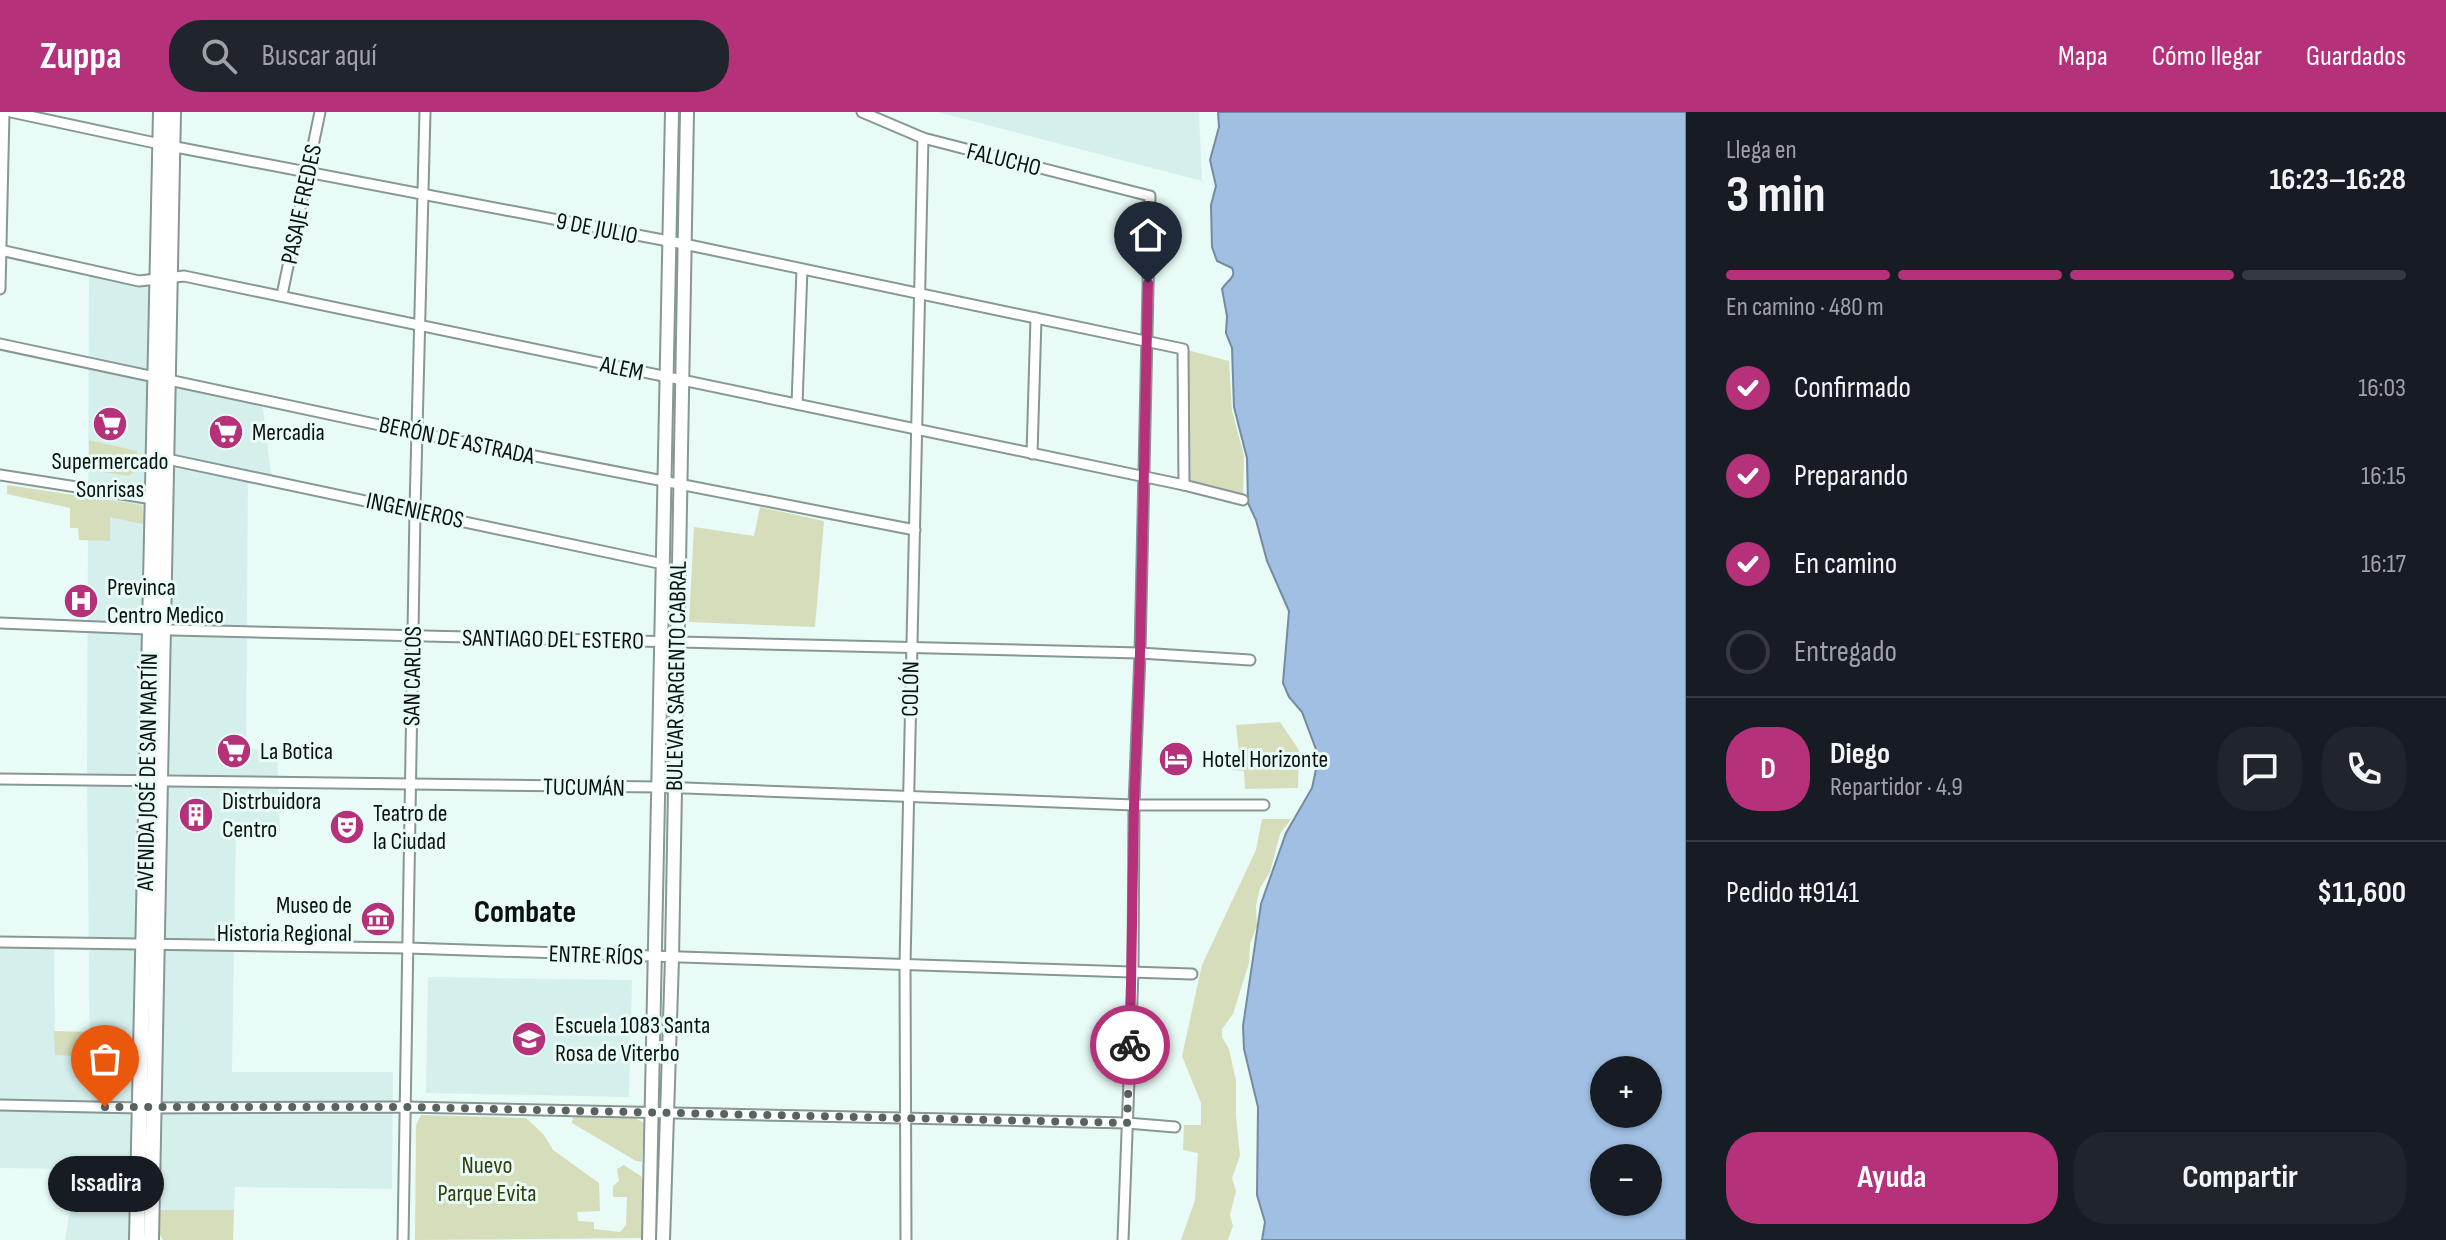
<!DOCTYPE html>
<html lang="es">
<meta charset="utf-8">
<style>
:root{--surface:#171b24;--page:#20242c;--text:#f1f3f6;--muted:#9ea1a6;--line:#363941;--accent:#b5327a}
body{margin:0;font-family:"Sofia Sans Condensed",sans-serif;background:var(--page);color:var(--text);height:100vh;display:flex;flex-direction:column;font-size:30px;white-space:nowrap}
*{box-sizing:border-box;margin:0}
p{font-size:26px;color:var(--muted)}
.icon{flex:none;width:44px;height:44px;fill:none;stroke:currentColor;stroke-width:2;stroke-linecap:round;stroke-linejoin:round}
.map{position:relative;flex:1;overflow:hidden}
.details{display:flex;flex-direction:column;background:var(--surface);width:760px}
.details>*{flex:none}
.controls{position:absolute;left:1590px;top:944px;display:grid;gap:16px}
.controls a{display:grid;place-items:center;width:72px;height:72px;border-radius:50%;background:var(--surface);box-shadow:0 2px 6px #0004;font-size:40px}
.pin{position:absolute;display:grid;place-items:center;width:68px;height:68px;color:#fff;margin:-82px -34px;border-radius:50% 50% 50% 0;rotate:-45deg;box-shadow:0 0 8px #0007}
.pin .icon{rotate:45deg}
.courier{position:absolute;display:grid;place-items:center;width:80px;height:80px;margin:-40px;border:6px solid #b5327a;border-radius:50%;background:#fff;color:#222;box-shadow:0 2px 10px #0007}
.bubble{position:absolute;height:56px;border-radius:28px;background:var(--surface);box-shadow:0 2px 6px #0004;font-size:26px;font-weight:700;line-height:56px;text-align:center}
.headline em{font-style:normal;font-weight:700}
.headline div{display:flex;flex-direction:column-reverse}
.headline{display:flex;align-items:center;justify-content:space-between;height:136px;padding:0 40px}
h1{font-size:52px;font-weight:700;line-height:60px}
.bar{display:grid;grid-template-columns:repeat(4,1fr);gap:12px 8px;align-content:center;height:96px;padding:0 40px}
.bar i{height:10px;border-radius:6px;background:var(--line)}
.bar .active{background:var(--accent)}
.bar p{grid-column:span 4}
.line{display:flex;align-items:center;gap:20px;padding:0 40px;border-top:2px solid var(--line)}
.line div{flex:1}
.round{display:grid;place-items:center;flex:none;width:84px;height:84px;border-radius:32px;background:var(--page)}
ol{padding:0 40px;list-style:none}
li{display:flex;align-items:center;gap:24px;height:88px}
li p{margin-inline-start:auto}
li .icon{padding:8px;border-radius:50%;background:var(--accent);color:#fff;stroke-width:4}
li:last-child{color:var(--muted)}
li i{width:44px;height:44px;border:4px solid var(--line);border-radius:50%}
.primary-button{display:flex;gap:16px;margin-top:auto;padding:16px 40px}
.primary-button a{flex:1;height:92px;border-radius:32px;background:var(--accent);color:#fff;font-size:32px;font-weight:700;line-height:92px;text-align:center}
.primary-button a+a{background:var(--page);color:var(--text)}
header{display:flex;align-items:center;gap:48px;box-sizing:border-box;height:112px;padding:0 40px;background:var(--accent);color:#fff}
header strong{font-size:38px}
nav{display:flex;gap:44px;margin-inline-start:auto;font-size:28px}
.search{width:560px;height:72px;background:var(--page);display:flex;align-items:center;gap:20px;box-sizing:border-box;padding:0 28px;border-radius:32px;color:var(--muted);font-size:30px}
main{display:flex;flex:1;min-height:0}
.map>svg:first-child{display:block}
.built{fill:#d5f0ec}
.green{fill:#d5ddbb}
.water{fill:#a0bfe2;stroke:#738ba3;stroke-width:2;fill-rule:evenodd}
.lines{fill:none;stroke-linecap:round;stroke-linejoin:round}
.minor-casing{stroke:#869794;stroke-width:13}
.secondary-casing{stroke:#869794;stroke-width:16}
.primary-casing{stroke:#869794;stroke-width:18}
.minor{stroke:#fff;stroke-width:9}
.secondary{stroke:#fff;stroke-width:12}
.primary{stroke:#fff;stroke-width:14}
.done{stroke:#586361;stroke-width:8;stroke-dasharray:0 14.4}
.route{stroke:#b5327a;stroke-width:10}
.labels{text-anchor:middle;stroke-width:6;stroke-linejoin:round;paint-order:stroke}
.street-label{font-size:24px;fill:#0a1110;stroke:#e8fbf7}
.poi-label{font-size:24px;fill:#0a1110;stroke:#e8fbf7;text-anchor:start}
.park-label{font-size:24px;fill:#343c09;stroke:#e8fbf7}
.district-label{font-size:32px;font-weight:bold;fill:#0a1110;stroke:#e8fbf7}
</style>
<header>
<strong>Zuppa</strong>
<div class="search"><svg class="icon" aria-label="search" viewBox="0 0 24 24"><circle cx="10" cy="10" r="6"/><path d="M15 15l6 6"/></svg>Buscar aquí</div>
<nav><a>Mapa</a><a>Cómo llegar</a><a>Guardados</a></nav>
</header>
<main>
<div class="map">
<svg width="1686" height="1128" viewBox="0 0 1686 1128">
<rect width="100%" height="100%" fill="#e8fbf7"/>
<g class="built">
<polygon points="938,0 1199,0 1202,69"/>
<polygon points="89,163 157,172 155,266 262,288 272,369 248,365 246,636 277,639 280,720 236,720 232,960 393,960 392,1077 235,1075 234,1098 160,1098 138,1093 137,1128 65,1128 77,1057 0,1056 0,830 54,831 55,943 90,944 87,669"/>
<polygon points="428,865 632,868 629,985 426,981"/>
</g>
<g class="green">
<polygon points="1183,237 1229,249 1232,299 1244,344 1243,388 1184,373"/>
<polygon points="89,328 137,339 136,358 129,364 89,358"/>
<polygon points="7,373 141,393 147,413 110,405 110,429 79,428 78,416 70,416 70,396 7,382"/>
<polygon points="760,395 824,409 815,515 689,510 694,415 754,424"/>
<polygon points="1280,610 1299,638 1298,676 1245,677 1244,659 1231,658 1231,643 1239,641 1236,613"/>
<polygon points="1262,707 1291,707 1280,722 1270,760 1260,776 1256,794 1257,814 1250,832 1249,851 1233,902 1222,917 1222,925 1229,937 1236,969 1236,1004 1240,1044 1232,1066 1236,1079 1230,1103 1233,1114 1228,1128 1181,1128 1195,1088 1198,1041 1183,1038 1184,1013 1201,1013 1201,991 1182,944 1202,853 1256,738"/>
<polygon points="54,919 90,920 90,945 55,943"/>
<polygon points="421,1003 526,1006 544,1023 553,1038 599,1071 600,1099 577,1100 578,1109 594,1110 594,1117 620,1120 626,1113 627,1085 613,1085 613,1074 619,1069 617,1057 624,1053 641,1064 644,1071 642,1126 415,1128 416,1013"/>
<polygon points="573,1004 635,1006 644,1011 642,1050 636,1049 572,1011"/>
<polygon points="160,1098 234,1098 233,1128 163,1128 160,1123"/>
</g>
<path class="water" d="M1218,0H1686V1128H1262L1265,1110L1257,1083L1258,995L1244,937L1243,914L1261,792L1286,721L1312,676L1317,653V640L1302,600L1289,585L1283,571L1289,499L1267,449L1256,408L1248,391L1247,346L1234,295L1232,236L1226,221L1227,204L1222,177C1226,169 1237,166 1232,156L1217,149L1212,135L1211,93L1216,74L1210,48L1219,15ZM1604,958H1648V1002H1604ZM1604,1046H1648V1090H1604Z"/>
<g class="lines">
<g class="minor-casing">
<g id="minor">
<polyline points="11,0 160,32 684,132 1183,237 1184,373"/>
<polyline points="862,0 923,26 1150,84 1140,541 1134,693 1133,860 1123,1128"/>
<polyline points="0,138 139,169 184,164 1184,373 1243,388"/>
<polyline points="0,177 4,0"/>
<polyline points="282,183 320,0"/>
<polyline points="0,232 417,321 915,418"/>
<polyline points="797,292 802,157"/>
<polyline points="1032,342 1036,206"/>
<polyline points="167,347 663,452"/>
<polyline points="0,363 153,387"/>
<polyline points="0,511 173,518 1140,541 1250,548"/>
<polyline points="0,667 659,675 1134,693 1264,693"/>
<polyline points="0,830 408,836 1192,862"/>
<polyline points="0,993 140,996 405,995 1127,1011 1175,1015"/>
<polyline points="403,1128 415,398 425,0"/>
<polyline points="906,1128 905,852 923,26"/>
</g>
</g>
<g class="secondary-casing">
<g id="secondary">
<polyline points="649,1128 672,0"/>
<polyline points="663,1128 672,846 687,0"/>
</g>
</g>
<g class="primary-casing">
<g id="primary">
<polyline points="137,1128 161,0"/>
<polyline points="151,1128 173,0"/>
</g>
</g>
<use href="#minor" class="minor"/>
<use href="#secondary" class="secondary"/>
<use href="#primary" class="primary"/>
</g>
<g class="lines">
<polyline class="done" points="105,995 405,995 1127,1011 1130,933"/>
<polyline class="route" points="1130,933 1134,693 1140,541 1148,171"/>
</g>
<defs>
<g id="supermarket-disc" transform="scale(1.8)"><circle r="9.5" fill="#b5327a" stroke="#e8fbf7"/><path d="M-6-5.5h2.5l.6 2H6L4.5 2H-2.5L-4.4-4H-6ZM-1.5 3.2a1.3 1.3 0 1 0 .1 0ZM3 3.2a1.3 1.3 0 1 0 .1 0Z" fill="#fff"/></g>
<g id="hospital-disc" transform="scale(1.8)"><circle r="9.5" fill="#b5327a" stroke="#e8fbf7"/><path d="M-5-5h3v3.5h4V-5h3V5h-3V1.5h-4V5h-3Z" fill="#fff"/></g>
<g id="hotel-disc" transform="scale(1.8)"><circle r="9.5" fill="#b5327a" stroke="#e8fbf7"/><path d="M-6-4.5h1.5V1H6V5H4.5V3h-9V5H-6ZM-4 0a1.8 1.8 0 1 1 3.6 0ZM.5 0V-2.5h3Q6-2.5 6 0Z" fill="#fff"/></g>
<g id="building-disc" transform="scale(1.8)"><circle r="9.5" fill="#b5327a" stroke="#e8fbf7"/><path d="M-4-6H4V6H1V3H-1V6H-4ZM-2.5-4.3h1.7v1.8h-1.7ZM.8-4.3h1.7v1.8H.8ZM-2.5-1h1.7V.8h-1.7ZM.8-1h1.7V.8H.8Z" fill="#fff"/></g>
<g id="theatre-disc" transform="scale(1.8)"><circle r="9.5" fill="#b5327a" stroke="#e8fbf7"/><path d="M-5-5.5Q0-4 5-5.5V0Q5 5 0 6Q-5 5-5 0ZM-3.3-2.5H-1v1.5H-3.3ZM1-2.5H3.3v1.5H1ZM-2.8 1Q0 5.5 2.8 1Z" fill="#fff"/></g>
<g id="museum-disc" transform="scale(1.8)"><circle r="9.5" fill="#b5327a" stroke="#e8fbf7"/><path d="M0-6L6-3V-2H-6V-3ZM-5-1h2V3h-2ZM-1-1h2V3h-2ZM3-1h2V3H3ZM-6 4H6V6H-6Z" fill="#fff"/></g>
<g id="school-disc" transform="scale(1.8)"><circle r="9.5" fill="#b5327a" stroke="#e8fbf7"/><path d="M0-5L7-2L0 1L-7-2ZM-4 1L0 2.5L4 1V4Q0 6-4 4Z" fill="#fff"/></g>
</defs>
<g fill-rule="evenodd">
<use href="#supermarket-disc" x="110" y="312"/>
<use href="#supermarket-disc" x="226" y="320"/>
<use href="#hospital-disc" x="81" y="489"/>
<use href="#supermarket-disc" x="234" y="639"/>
<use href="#hotel-disc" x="1176" y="647"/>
<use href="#building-disc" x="196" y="703"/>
<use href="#theatre-disc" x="347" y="715"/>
<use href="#museum-disc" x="378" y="807"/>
<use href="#school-disc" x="529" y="927"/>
</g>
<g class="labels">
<g class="street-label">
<text transform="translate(1004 47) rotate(14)" y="8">FALUCHO</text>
<text transform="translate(301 92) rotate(-78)" y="8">PASAJE FREDES</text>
<text transform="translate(597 116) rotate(11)" y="8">9 DE JULIO</text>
<text transform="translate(622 256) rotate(12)" y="8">ALEM</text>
<text transform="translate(457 328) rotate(12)" y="8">BERÓN DE ASTRADA</text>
<text transform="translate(415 398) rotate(12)" y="8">INGENIEROS</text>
<text transform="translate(553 527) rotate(1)" y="8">SANTIAGO DEL ESTERO</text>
<text transform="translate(412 564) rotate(-89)" y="8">SAN CARLOS</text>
<text transform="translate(676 564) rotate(-89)" y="8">BULEVAR SARGENTO CABRAL</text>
<text transform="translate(910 577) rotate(-89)" y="8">COLÓN</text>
<text transform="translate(147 660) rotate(-89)" y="8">AVENIDA JOSÉ DE SAN MARTÍN</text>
<text transform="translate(584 675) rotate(1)" y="8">TUCUMÁN</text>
<text transform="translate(596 843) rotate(2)" y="8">ENTRE RÍOS</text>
</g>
<g class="poi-label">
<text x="252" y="328">Mercadia</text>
<text x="110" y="357" text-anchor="middle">Supermercado<tspan x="110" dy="28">Sonrisas</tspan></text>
<text x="107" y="483">Previnca<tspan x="107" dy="28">Centro Medico</tspan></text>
<text x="260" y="647">La Botica</text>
<text x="1202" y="655">Hotel Horizonte</text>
<text x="222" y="697">Distrbuidora<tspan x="222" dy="28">Centro</tspan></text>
<text x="373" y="709">Teatro de<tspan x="373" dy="28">la Ciudad</tspan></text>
<text x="352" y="801" text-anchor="end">Museo de<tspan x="352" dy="28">Historia Regional</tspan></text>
<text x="555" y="921">Escuela 1083 Santa<tspan x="555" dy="28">Rosa de Viterbo</tspan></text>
</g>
<g class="park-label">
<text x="487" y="1061">Nuevo<tspan x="487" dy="28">Parque Evita</tspan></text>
</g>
<g class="district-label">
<text x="525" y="810">Combate</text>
</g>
</g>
</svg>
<div class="controls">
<a>+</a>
<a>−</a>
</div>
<div class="pin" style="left:105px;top:995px;background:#ea580c"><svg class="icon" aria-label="bag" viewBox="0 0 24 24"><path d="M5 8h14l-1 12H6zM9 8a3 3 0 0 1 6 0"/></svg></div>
<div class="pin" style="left:1148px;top:171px;background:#1f2937"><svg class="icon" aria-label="home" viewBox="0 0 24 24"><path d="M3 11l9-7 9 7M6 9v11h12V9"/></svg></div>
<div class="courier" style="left:1130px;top:933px"><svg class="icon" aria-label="bike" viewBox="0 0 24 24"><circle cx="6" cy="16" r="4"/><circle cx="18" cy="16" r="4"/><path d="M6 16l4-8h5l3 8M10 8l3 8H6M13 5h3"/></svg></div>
<div class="bubble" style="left:48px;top:1044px;width:116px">Issadira</div>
</div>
<section class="details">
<div class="headline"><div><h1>3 min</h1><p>Llega en</p></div><em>16:23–16:28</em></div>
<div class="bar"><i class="active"></i><i class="active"></i><i class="active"></i><i></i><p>En camino · 480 m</p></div>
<ol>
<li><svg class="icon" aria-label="check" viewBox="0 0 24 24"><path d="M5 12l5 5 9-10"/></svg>Confirmado<p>16:03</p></li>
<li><svg class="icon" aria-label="check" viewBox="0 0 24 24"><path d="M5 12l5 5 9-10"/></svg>Preparando<p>16:15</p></li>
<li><svg class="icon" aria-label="check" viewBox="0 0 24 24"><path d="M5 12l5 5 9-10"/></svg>En camino<p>16:17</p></li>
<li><i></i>Entregado</li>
</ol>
<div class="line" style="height:144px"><b class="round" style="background:var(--accent);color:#fff">D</b><div><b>Diego</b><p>Repartidor · 4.9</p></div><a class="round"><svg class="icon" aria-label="chat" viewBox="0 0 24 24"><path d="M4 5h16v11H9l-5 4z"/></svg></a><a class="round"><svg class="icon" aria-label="phone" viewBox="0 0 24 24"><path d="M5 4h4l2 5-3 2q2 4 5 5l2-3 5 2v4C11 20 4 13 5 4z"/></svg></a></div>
<div class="line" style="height:104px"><div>Pedido #9141</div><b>$11,600</b></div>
<div class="primary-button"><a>Ayuda</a><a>Compartir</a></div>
</section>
</main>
